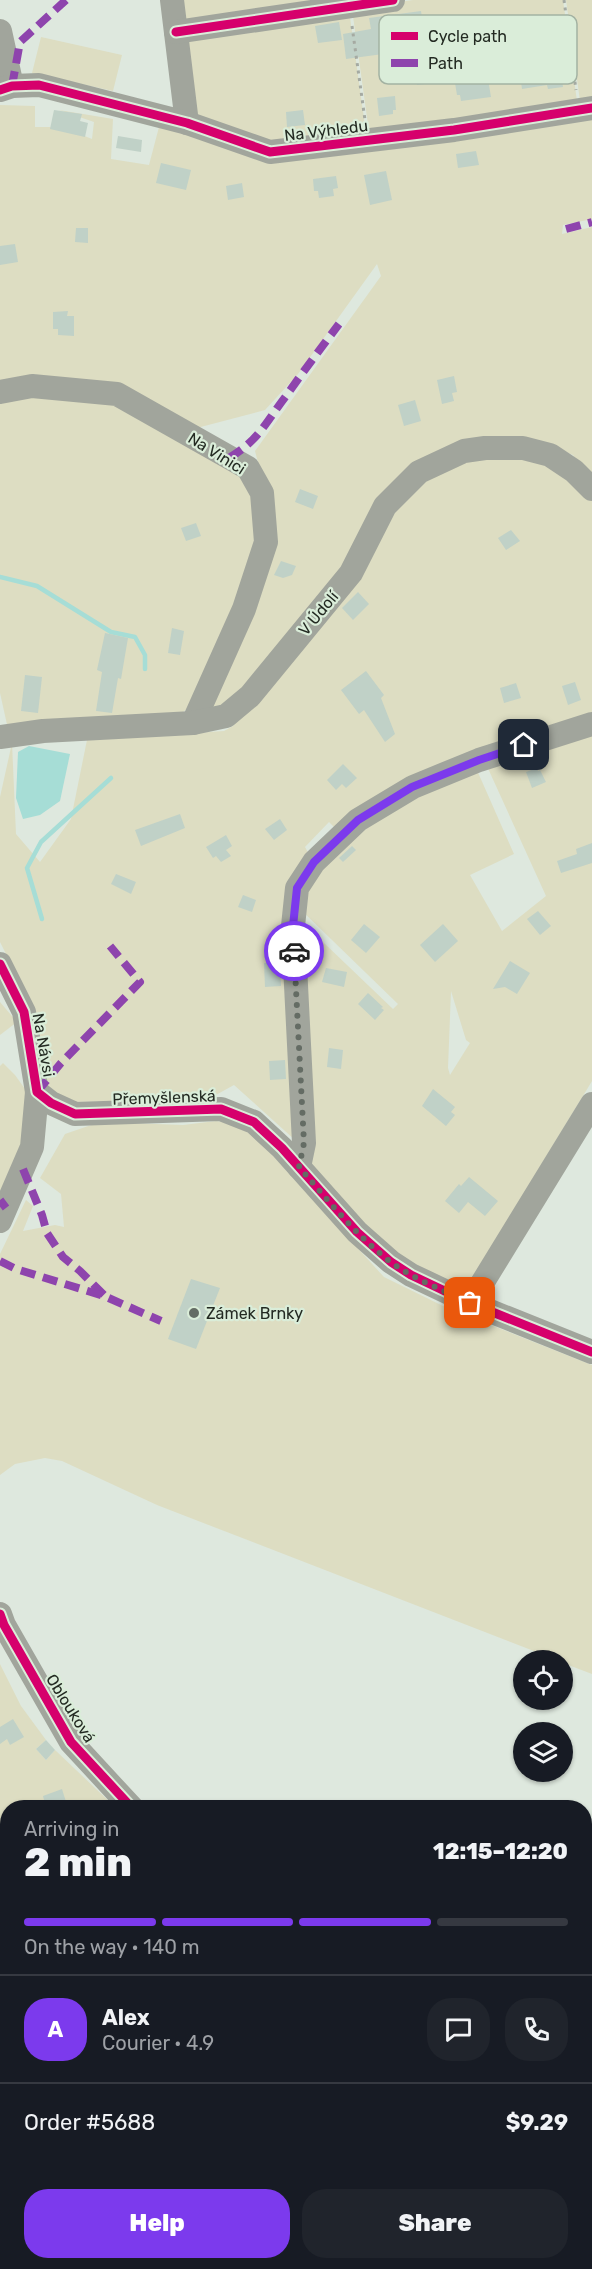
<!DOCTYPE html>
<meta charset="utf-8">
<style>
:root{--surface:#171b24;--page:#20242c;--text:#f1f3f6;--muted:#9ea1a6;--line:#363941;--accent:#7c3aed}
body{margin:0;font-family:Rubik,sans-serif;background:var(--page);color:var(--text);height:100vh;display:flex;flex-direction:column;font-size:22px;white-space:nowrap}
*{box-sizing:border-box;margin:0}
p{font-size:20px;color:var(--muted)}
.icon{flex:none;width:33px;height:33px;fill:none;stroke:currentColor;stroke-width:2;stroke-linecap:round;stroke-linejoin:round}
.map{position:relative;flex:1;overflow:hidden}
.panel{position:absolute;left:0px;top:1800px;width:592px;height:470px;display:flex;flex-direction:column;background:var(--surface);border-radius:24px 24px 0 0;box-shadow:0 2px 4px #0004}
.panel>*{flex:none}
.fabs{position:absolute;left:513px;top:1650px;display:grid;gap:12px}
.fabs a{display:grid;place-items:center;width:60px;height:60px;border-radius:50%;background:var(--surface);box-shadow:0 2px 4px #0004;font-size:30px}
.pin{position:absolute;display:grid;place-items:center;width:51px;height:51px;color:#fff;margin:-26px;border-radius:12px;box-shadow:0 3px 9px #0006}
.courier{position:absolute;display:grid;place-items:center;width:60px;height:60px;margin:-30px;border:4px solid #7c3aed;border-radius:50%;background:#fff;color:#222;box-shadow:0 2px 8px #0007}
.summary em{font-style:normal;font-weight:800}
.summary div{display:flex;flex-direction:column-reverse}
.summary{display:flex;align-items:center;justify-content:space-between;height:102px;padding:0 24px}
h1{font-size:39px;font-weight:800;line-height:45px}
.bar{display:grid;grid-template-columns:repeat(4,1fr);gap:9px 6px;align-content:center;height:72px;padding:0 24px}
.bar i{height:8px;border-radius:4px;background:var(--line)}
.bar .selected{background:var(--accent)}
.bar p{grid-column:span 4}
.line{display:flex;align-items:center;gap:15px;padding:0 24px;border-top:2px solid var(--line)}
.line div{flex:1}
.round{display:grid;place-items:center;flex:none;width:63px;height:63px;border-radius:24px;background:var(--page)}
.cta{display:flex;gap:12px;margin-top:auto;padding:12px 24px}
.cta a{flex:1;height:69px;border-radius:24px;background:var(--accent);color:#fff;font-size:24px;font-weight:800;line-height:69px;text-align:center}
.cta a+a{background:var(--page);color:var(--text)}
.map>svg:first-child{display:block}
.green{fill:#ddddc2;fill-rule:evenodd}
.water{fill:#a6ddd6}
.lines{fill:none;stroke-linecap:round;stroke-linejoin:round}
.stream{stroke:#a6ddd6;stroke-width:4.5}
.building{fill:#c0d1c7}
.path{stroke:#a5aaa2;stroke-width:3;stroke-dasharray:3 4.5;stroke-linecap:butt}
.minor{stroke:#a1a59c;stroke-width:24}
.quiet{stroke:#8e44ad;stroke-width:8;stroke-dasharray:15 8;stroke-linecap:butt}
.cycleway-casing{stroke:#daedd9;stroke-width:13}
.cycleway{stroke:#d6006c;stroke-width:9}
.done{stroke:#646c64;stroke-width:6;stroke-dasharray:0 10.8}
.route{stroke:#7c3aed;stroke-width:8}
.poi-dot{fill:#646c64;stroke:#daedd9;stroke-width:2}
.labels{text-anchor:middle;stroke-width:4.5;stroke-linejoin:round;paint-order:stroke}
.street-label{font-size:16px;fill:#232a22;stroke:#daedd9}
.poi-label{font-size:16px;fill:#232a22;stroke:#daedd9;text-anchor:start}
.key{fill:#daedd9;stroke:#a3b2a2;stroke-width:1.5}
.key-label{font-size:16px;fill:#232a22}
</style>
<div class="map">
<svg width="592" height="2269" viewBox="0 0 592 2269">
<rect width="100%" height="100%" fill="#dee8de"/>
<g class="green">
<polygon points="177,0 347,0 181,27"/>
<polygon points="413,0 563,0 577,101 369,132 352,9"/>
<polygon points="566,0 592,0 592,99 580,101"/>
<polygon points="349,10 366,133 281,145 193,119 182,34"/>
<polygon points="41,37 122,55 113,91 32,73"/>
<polygon points="0,105 35,106 35,127 62,127 92,139 94,122 59,110 113,119 111,159 149,165 159,127 210,135 267,162 592,119 592,219 563,225 562,234 592,227 592,485 573,455 561,450 537,444 416,470 341,582 223,716 207,705 270,508 255,451 381,276 377,264 298,374 265,410 193,429 115,388 0,386"/>
<polygon points="0,394 116,397 247,470 260,542 196,702 170,722 8,729 0,693"/>
<polygon points="471,452 534,452 592,497 592,714 336,829 329,822 305,847 310,856 301,866 295,1140 234,1085 214,1096 187,1101 65,1102 45,1083 40,1035 26,994 0,942 0,797 12,743 16,834 40,862 71,819 87,740 224,731 233,726 296,648 412,482"/>
<path d="M592,729V1081L471,1281L453,1283L402,1261L370,1236L301,1152V921L393,1009L398,1004L300,909L302,891L362,825L476,768L514,854L470,875L502,931L546,896L486,764ZM451,991L466,1040L470,1043L450,1075L448,1068Z"/>
<polygon points="0,1002 17,1022 0,1035"/>
<polygon points="3,1063 15,1075 25,1089 28,1122 27,1142 0,1191 0,1066"/>
<polygon points="216,1121 245,1125 384,1277 443,1306 592,1365 592,1674 563,1663 562,1660 557,1660 157,1505 62,1461 45,1458 15,1464 0,1475 0,1254 26,1200 33,1206 23,1231 55,1225 64,1227 61,1194 40,1178 65,1134 100,1122 183,1125"/>
<polygon points="0,1664 21,1706 46,1740 36,1749 46,1760 55,1750 115,1807 8,1808 7,1916 0,1908"/>
</g>
<polygon class="water" points="29,746 70,754 60,801 40,815 23,819 16,798 18,752"/>
<g class="lines">
<g class="stream">
<polyline points="0,577 37,586 111,632 135,637 145,655 145,669"/>
<polyline points="42,919 27,868 41,842 111,778"/>
</g>
</g>
<g class="building">
<polygon points="421,11 423,24 385,30 388,51 382,52 383,54 346,59 343,34 371,29 369,18"/>
<polygon points="339,22 342,40 318,43 315,26"/>
<polygon points="518,58 520,73 560,67 563,87 548,89 547,85 522,89 520,75 496,79 494,61"/>
<polygon points="429,68 432,83 417,85 415,71"/>
<polygon points="488,79 491,97 461,101 460,95 457,95 455,83"/>
<polygon points="395,96 396,110 393,110 393,114 379,116 377,98"/>
<polygon points="54,110 82,114 80,121 88,123 85,137 50,129"/>
<polygon points="303,110 305,125 287,127 286,112"/>
<polygon points="118,136 142,140 141,152 116,148"/>
<polygon points="476,151 479,165 458,168 456,154"/>
<polygon points="161,163 191,170 186,190 156,183"/>
<polygon points="386,171 392,200 370,205 364,175"/>
<polygon points="336,176 338,188 333,189 334,196 319,198 318,191 314,191 313,179"/>
<polygon points="242,183 244,197 228,200 226,186"/>
<polygon points="76,228 88,228 88,243 75,242"/>
<polygon points="15,244 18,262 0,265 0,246"/>
<polygon points="68,311 67,316 74,316 74,336 58,335 58,329 53,329 53,312"/>
<polygon points="454,376 457,392 452,393 454,401 442,404 437,380"/>
<polygon points="415,400 421,421 404,426 398,405"/>
<polygon points="300,489 318,496 313,509 295,502"/>
<polygon points="196,523 201,536 186,541 181,528"/>
<polygon points="511,530 520,541 506,550 498,538"/>
<polygon points="281,561 296,566 292,575 283,578 274,575"/>
<polygon points="358,592 369,604 353,620 342,608"/>
<polygon points="172,628 184,631 180,655 168,653"/>
<polygon points="105,633 128,638 121,679 118,678 112,713 96,711 102,672 97,670"/>
<polygon points="366,671 384,695 381,698 395,734 385,742 364,710 359,714 341,690"/>
<polygon points="25,675 42,677 38,713 21,711"/>
<polygon points="575,682 581,700 568,705 562,686"/>
<polygon points="516,683 521,698 504,703 500,688"/>
<polygon points="343,764 357,778 346,788 342,784 336,790 327,780"/>
<polygon points="537,768 538,771 540,770 546,782 532,788 526,772"/>
<polygon points="180,814 185,828 141,846 135,830"/>
<polygon points="280,819 287,830 274,840 265,829"/>
<polygon points="226,835 232,846 226,850 231,856 221,862 216,856 213,858 206,847"/>
<polygon points="592,843 592,863 561,873 557,861 577,854 576,849"/>
<polygon points="352,846 356,850 343,862 339,858"/>
<polygon points="116,874 136,882 131,894 111,884"/>
<polygon points="243,895 256,900 252,912 238,907"/>
<polygon points="538,911 551,926 540,935 527,919"/>
<polygon points="364,924 380,937 366,953 351,940"/>
<polygon points="443,924 458,941 435,962 420,945"/>
<polygon points="510,961 530,973 517,994 505,987 493,989"/>
<polygon points="280,962 281,986 265,987 264,963"/>
<polygon points="326,968 347,972 344,987 322,982"/>
<polygon points="368,993 383,1007 381,1008 384,1010 375,1020 358,1004"/>
<polygon points="329,1048 343,1050 341,1069 327,1067"/>
<polygon points="285,1060 286,1079 270,1080 269,1061"/>
<polygon points="433,1089 455,1107 451,1112 455,1115 446,1126 422,1106"/>
<polygon points="469,1177 498,1201 485,1216 468,1202 459,1213 445,1201 459,1184 461,1186"/>
<polygon points="191,1279 220,1288 196,1349 168,1339"/>
<polygon points="13,1719 24,1737 10,1745 7,1739 0,1744 0,1727"/>
<polygon points="46,1740 55,1750 46,1760 36,1749"/>
<polygon points="62,1789 67,1805 46,1808 43,1796"/>
</g>
<g class="lines">
<g class="path">
<polyline points="564,0 576,90"/>
<polyline points="352,26 365,120"/>
</g>
<g class="minor">
<polyline points="172,0 187,123"/>
<polyline points="0,31 12,86"/>
<polyline points="176,32 393,0"/>
<polyline points="0,90 12,86 39,85 187,123 270,152 454,130 592,108"/>
<polyline points="0,392 32,386 117,394 248,468 262,493 266,542 244,609 193,723"/>
<polyline points="0,737 43,731 193,723 226,716 250,696 351,573 385,506 419,472 464,451 485,448 523,448 550,455 574,471 592,489"/>
<polyline points="0,964 24,1012 37,1092 51,1103 75,1114 221,1109 254,1122 282,1148 357,1232 391,1262 411,1275 470,1303 592,1352"/>
<polyline points="299,1167 304,1143 293,926 297,888 314,862 358,820 413,787 479,760 592,724"/>
<polyline points="0,1221 32,1147 37,1092"/>
<polyline points="470,1303 592,1104"/>
<polyline points="0,1614 4,1625 71,1742 132,1808"/>
<polyline points="0,1965 8,1965"/>
</g>
<g class="quiet">
<polyline points="12,86 20,42 66,0"/>
<polyline points="566,229 592,222"/>
<path d="M229,458C259,440 266,422 286,396C303,372 321,348 339,324"/>
<polyline points="37,1092 61,1063 140,982 110,946"/>
<polyline points="23,1169 42,1215 47,1233 63,1257 80,1271 104,1295"/>
<polyline points="0,1200 6,1208"/>
<polyline points="0,1261 16,1269 104,1296 161,1321"/>
<polyline points="0,1918 8,1936"/>
<polyline points="585,2139 592,2142"/>
</g>
<g class="cycleway-casing">
<g id="cycleway">
<polyline points="176,32 393,0"/>
<polyline points="0,90 12,86 39,85 187,123 270,152 454,130 592,108"/>
<polyline points="0,964 24,1012 37,1092 51,1103 75,1114 221,1109 254,1122 282,1148 357,1232 391,1262 411,1275 470,1303 592,1352"/>
<polyline points="0,1614 4,1625 71,1742 132,1808"/>
</g>
</g>
<use href="#cycleway" class="cycleway"/>
</g>
<g class="lines">
<path class="done" d="M294,951L304,1143L299,1167C328,1200 357,1237 392,1263C415,1280 443,1290 470,1303"/>
<polyline class="route" points="294,951 293,926 297,888 314,862 358,820 412,787 479,760 524,745"/>
</g>
<circle class="poi-dot" cx="194" cy="1313" r="6"/>
<g class="labels">
<g class="street-label">
<text transform="translate(326 130) rotate(-7)" y="6">Na Výhledu</text>
<text transform="translate(217 453) rotate(32)" y="6">Na Vinici</text>
<text transform="translate(318 613) rotate(-50)" y="6">V Údolí</text>
<text transform="translate(44 1045) rotate(80)" y="6">Na Návsi</text>
<text transform="translate(164 1097) rotate(-2)" y="6">Přemyšlenská</text>
<text transform="translate(71 1708) rotate(58)" y="6">Oblouková</text>
</g>
<g class="poi-label">
<text x="206" y="1319">Zámek Brnky</text>
</g>
</g>
<rect x="379" y="15" width="198" height="69" rx="9" class="key"/>
<rect x="391" y="32" width="27" height="8" fill="#d6006c"/>
<rect x="391" y="59" width="27" height="8" fill="#8e44ad"/>
<g class="key-label">
<text x="428" y="42">Cycle path</text>
<text x="428" y="69">Path</text>
</g>
</svg>
<div class="fabs">
<a><svg class="icon" aria-label="locate" viewBox="0 0 24 24"><circle cx="12" cy="12" r="6"/><path d="M12 2v4M12 18v4M2 12h4M18 12h4"/></svg></a>
<a><svg class="icon" aria-label="layers" viewBox="0 0 24 24"><path d="M12 4l9 5-9 5-9-5zM3 14l9 5 9-5"/></svg></a>
</div>
<div class="pin" style="left:470px;top:1303px;background:#ea580c"><svg class="icon" aria-label="bag" viewBox="0 0 24 24"><path d="M5 8h14l-1 12H6zM9 8a3 3 0 0 1 6 0"/></svg></div>
<div class="pin" style="left:524px;top:745px;background:#1f2937"><svg class="icon" aria-label="home" viewBox="0 0 24 24"><path d="M3 11l9-7 9 7M6 9v11h12V9"/></svg></div>
<div class="courier" style="left:294px;top:951px"><svg class="icon" aria-label="car" viewBox="0 0 24 24"><path d="M5 17H2v-5l4-1 3-4h7l3 4 3 1v5h-3M9 17h6M6 11h13"/><circle cx="7" cy="17" r="2"/><circle cx="17" cy="17" r="2"/></svg></div>
<section class="panel">
<div class="summary"><div><h1>2 min</h1><p>Arriving in</p></div><em>12:15–12:20</em></div>
<div class="bar"><i class="selected"></i><i class="selected"></i><i class="selected"></i><i></i><p>On the way · 140 m</p></div>
<div class="line" style="height:108px"><b class="round" style="background:var(--accent);color:#fff">A</b><div><b>Alex</b><p>Courier · 4.9</p></div><a class="round"><svg class="icon" aria-label="chat" viewBox="0 0 24 24"><path d="M4 5h16v11H9l-5 4z"/></svg></a><a class="round"><svg class="icon" aria-label="phone" viewBox="0 0 24 24"><path d="M5 4h4l2 5-3 2q2 4 5 5l2-3 5 2v4C11 20 4 13 5 4z"/></svg></a></div>
<div class="line" style="height:78px"><div>Order #5688</div><b>$9.29</b></div>
<div class="cta"><a>Help</a><a>Share</a></div>
</section>
</div>
